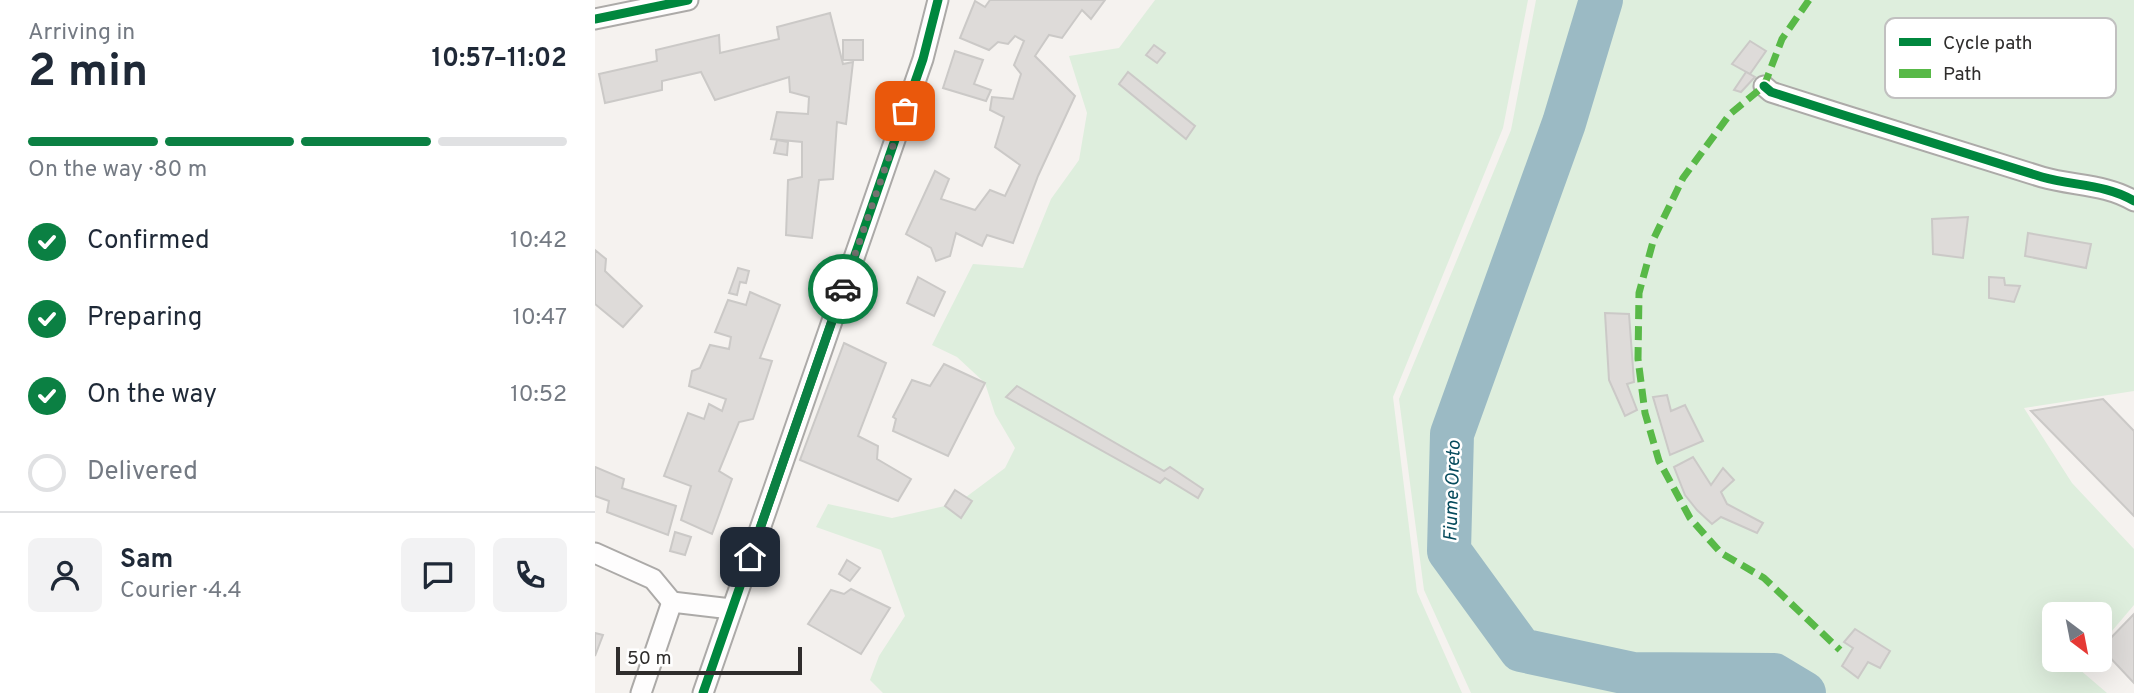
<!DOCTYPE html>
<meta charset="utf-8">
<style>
:root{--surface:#fff;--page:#f2f2f3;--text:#1f2937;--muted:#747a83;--line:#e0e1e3;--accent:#0b8043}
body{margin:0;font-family:Overpass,sans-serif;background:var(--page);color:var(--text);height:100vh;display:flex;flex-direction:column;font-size:26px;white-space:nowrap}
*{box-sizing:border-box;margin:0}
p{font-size:23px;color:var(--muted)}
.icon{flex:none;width:38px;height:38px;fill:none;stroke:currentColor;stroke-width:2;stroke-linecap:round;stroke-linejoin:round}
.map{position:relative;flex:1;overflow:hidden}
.details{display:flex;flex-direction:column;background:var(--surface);width:595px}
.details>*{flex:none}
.needle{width:46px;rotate:148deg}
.controls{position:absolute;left:1447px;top:602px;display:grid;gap:14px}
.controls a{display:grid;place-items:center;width:70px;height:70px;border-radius:10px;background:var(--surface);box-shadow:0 7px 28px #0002;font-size:35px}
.scale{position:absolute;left:21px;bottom:18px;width:186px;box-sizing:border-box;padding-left:7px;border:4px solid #2f2d2c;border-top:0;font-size:19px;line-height:24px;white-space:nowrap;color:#2f2d2c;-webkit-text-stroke:5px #fff;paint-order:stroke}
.pin{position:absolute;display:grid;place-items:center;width:60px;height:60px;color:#fff;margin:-30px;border-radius:14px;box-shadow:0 4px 10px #0006}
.courier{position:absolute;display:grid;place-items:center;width:70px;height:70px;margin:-35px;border:5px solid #0b8043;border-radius:50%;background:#fff;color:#222;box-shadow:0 2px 9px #0007}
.head em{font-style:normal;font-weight:700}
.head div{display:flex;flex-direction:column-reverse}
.head{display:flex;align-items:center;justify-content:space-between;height:119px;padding:0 28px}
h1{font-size:46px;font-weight:700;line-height:52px}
.bar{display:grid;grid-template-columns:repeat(4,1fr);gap:10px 7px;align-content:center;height:84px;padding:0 28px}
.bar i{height:9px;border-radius:5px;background:var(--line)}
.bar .active{background:var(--accent)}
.bar p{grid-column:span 4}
.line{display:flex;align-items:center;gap:18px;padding:0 28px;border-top:2px solid var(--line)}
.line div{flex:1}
.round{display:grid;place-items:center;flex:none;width:74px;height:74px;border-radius:10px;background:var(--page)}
ol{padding:0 28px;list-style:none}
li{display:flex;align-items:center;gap:21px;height:77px}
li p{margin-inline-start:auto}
li .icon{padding:7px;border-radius:50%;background:var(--accent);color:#fff;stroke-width:4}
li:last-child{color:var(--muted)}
li i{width:38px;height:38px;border:4px solid var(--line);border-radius:50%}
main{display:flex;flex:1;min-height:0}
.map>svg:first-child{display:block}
.green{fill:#deeedd}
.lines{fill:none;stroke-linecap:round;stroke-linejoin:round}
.river{stroke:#9bbac4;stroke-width:44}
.building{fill:#dedbd9;stroke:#cbc9c7;stroke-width:2}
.minor-casing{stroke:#acaaa8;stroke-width:23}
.minor{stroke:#fefdfd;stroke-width:19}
.quiet{stroke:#58b947;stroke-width:7;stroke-dasharray:14 7;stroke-linecap:butt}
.cycleway-casing{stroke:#fff;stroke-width:13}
.cycleway{stroke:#00873e;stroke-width:9}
.done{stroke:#747270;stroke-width:7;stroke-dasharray:0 12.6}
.route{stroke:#0b8043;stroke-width:9}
.labels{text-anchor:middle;stroke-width:5;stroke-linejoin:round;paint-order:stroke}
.water-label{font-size:19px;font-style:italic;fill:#054a5c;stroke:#fff}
.key{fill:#fff;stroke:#c1c0c0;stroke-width:2}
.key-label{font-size:19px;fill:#2f2d2c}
</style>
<main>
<section class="details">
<div class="head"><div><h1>2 min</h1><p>Arriving in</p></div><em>10:57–11:02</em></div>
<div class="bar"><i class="active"></i><i class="active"></i><i class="active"></i><i></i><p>On the way · 80 m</p></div>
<ol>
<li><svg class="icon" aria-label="check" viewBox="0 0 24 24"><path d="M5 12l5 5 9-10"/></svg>Confirmed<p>10:42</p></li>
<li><svg class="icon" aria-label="check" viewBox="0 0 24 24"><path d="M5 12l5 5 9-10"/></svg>Preparing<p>10:47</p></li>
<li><svg class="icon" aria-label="check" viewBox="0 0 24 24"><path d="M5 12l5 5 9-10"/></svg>On the way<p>10:52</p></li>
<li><i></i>Delivered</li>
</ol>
<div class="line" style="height:126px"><a class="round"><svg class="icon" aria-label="person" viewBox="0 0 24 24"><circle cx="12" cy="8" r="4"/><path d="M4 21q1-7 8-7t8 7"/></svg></a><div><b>Sam</b><p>Courier · 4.4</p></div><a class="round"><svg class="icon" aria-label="chat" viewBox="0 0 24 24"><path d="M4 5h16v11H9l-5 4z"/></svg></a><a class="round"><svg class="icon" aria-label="phone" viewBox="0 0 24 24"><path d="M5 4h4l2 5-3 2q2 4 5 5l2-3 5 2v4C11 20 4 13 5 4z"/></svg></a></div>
</section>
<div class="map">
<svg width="1539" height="693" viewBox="0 0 1539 693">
<rect width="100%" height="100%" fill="#f5f2ef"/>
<g class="green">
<polygon points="560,0 933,0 908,128 798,397 822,592 867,693 288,693 275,680 284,656 310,616 286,550 221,527 233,504 297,518 363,503 410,468 420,448 400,414 390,383 362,357 337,345 378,264 428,268 456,199 484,160 492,113 474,56 524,48"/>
<polygon points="941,0 1539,0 1539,391 1429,408 1477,483 1539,549 1539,605 1505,645 1505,614 1460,614 1460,660 1492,660 1484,669 1512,693 876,693 829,590 804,399 916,130"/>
</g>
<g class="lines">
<polyline class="river" points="1006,0 969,123 857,434 854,551 926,650 1038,674 1179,675 1209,693"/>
</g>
<g class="building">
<polygon points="395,0 510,0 496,19 487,10 467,38 454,35 440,56 480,96 443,176 418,243 392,235 387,246 361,233 355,256 341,261 336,248 311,234 340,171 354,179 346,199 380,210 395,190 410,196 425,165 400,147 409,117 395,110 397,97 418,99 426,74 419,65 429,41 420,36 413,44 403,42 394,50 365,38 380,1 390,7"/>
<polygon points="235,13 248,64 258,62 251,124 242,122 238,179 224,180 217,238 191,235 193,180 207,177 207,142 176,139 182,112 213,114 214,97 195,92 194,77 120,100 106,72 67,81 67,90 10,103 4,74 62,61 61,50 124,35 125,53 184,39 182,27"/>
<rect x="248" y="40" width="20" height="20"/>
<polygon points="1155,41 1171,51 1155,74 1137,64"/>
<polygon points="559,45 570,53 562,63 551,55"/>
<polygon points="360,51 388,60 379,84 396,90 391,101 348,88"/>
<polygon points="533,72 600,126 591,139 524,84"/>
<polygon points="1151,72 1160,77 1146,92 1139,90"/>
<polygon points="182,140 193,142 192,155 179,153"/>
<polygon points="1373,217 1368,258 1338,254 1337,219"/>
<polygon points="1433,233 1496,244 1491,268 1430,256"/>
<polygon points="0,250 11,259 10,271 47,306 28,327 0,304"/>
<polygon points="143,268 154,271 151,283 145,282 142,295 134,293"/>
<polygon points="323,277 350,292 339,316 312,303"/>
<polygon points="1394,277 1409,278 1410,285 1425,286 1419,302 1394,298"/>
<polygon points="155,292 185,305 165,358 177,361 158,419 144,422 124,471 137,479 117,534 86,520 96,486 69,476 93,413 109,419 114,404 127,411 131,399 94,386 97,371 105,368 115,345 134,349 136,337 120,332 133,300 151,305"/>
<polygon points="1010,313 1034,314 1039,382 1032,384 1042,410 1030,416 1014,380"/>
<polygon points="249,343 291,363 263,436 283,446 282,459 316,479 303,501 205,460"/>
<polygon points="349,364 390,383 353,456 298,431 301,419 298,417 317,380 335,386"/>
<polygon points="422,386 569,471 575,467 608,489 603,498 570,478 565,483 411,397"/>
<polygon points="1072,395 1076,411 1090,405 1108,441 1075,455 1058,397"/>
<polygon points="1508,399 1539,431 1539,516 1436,411"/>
<polygon points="1098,457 1116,485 1128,468 1139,480 1126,492 1132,504 1168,523 1162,533 1126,517 1117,524 1102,510 1090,495 1079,467"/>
<polygon points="0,467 29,479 27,488 81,506 73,535 12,512 14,501 0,496"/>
<polygon points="360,490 377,501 366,518 350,506"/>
<polygon points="80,532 96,537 90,555 75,551"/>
<polygon points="252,560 265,568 255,581 244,574"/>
<polygon points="256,589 295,608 266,654 213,624 236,590 249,594"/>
<polygon points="1539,614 1539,683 1506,648"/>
<polygon points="1260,629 1295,651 1285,668 1273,662 1263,678 1247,666 1258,648 1249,642"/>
<polygon points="0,633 8,635 0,656"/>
</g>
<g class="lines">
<g class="minor-casing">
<g id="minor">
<polyline points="0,19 93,0"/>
<path d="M1169,86L1176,92C1266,121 1356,149 1447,177C1478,186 1511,184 1539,201"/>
<polyline points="0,553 58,579 77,602"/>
<polyline points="77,602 136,609"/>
<polyline points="46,693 77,602"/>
<polyline points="108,693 328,59 343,0"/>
</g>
</g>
<use href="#minor" class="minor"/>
<polyline class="quiet" points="1214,0 1187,39 1169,86 1135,114 1088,178 1059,238 1044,293 1043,359 1050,413 1064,461 1095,518 1126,553 1169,578 1245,650"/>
<g class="cycleway-casing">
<g id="cycleway">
<polyline points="0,19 93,0"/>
<path d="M1169,86L1176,92C1266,121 1356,149 1447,177C1478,186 1511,184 1539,201"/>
<polyline points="108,693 328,59 343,0"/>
</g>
</g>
<use href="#cycleway" class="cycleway"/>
</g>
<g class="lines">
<polyline class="done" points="248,289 310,111"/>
<polyline class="route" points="155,557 248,289"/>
</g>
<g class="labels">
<g class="water-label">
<text transform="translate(856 491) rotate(-88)" y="7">Fiume Oreto</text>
</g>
</g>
<rect x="1290" y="18" width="231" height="80" rx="10" class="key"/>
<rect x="1304" y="38" width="32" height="8" fill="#00873e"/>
<rect x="1304" y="69" width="32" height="9" fill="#58b947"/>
<g class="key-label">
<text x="1348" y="49">Cycle path</text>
<text x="1348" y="80">Path</text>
</g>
</svg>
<div class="controls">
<a><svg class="needle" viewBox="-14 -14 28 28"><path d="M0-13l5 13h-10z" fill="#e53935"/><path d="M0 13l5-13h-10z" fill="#747a83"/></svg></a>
</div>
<div class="scale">50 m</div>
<div class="pin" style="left:310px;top:111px;background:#ea580c"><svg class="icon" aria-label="bag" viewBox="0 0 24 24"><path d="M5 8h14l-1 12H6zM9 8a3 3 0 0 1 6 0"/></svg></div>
<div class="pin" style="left:155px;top:557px;background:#1f2937"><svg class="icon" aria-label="home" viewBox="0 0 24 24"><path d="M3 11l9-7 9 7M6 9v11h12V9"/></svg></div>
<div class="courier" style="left:248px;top:289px"><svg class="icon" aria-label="car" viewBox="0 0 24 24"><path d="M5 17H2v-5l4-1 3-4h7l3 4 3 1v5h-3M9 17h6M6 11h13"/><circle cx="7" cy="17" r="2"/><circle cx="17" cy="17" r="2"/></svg></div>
</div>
</main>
